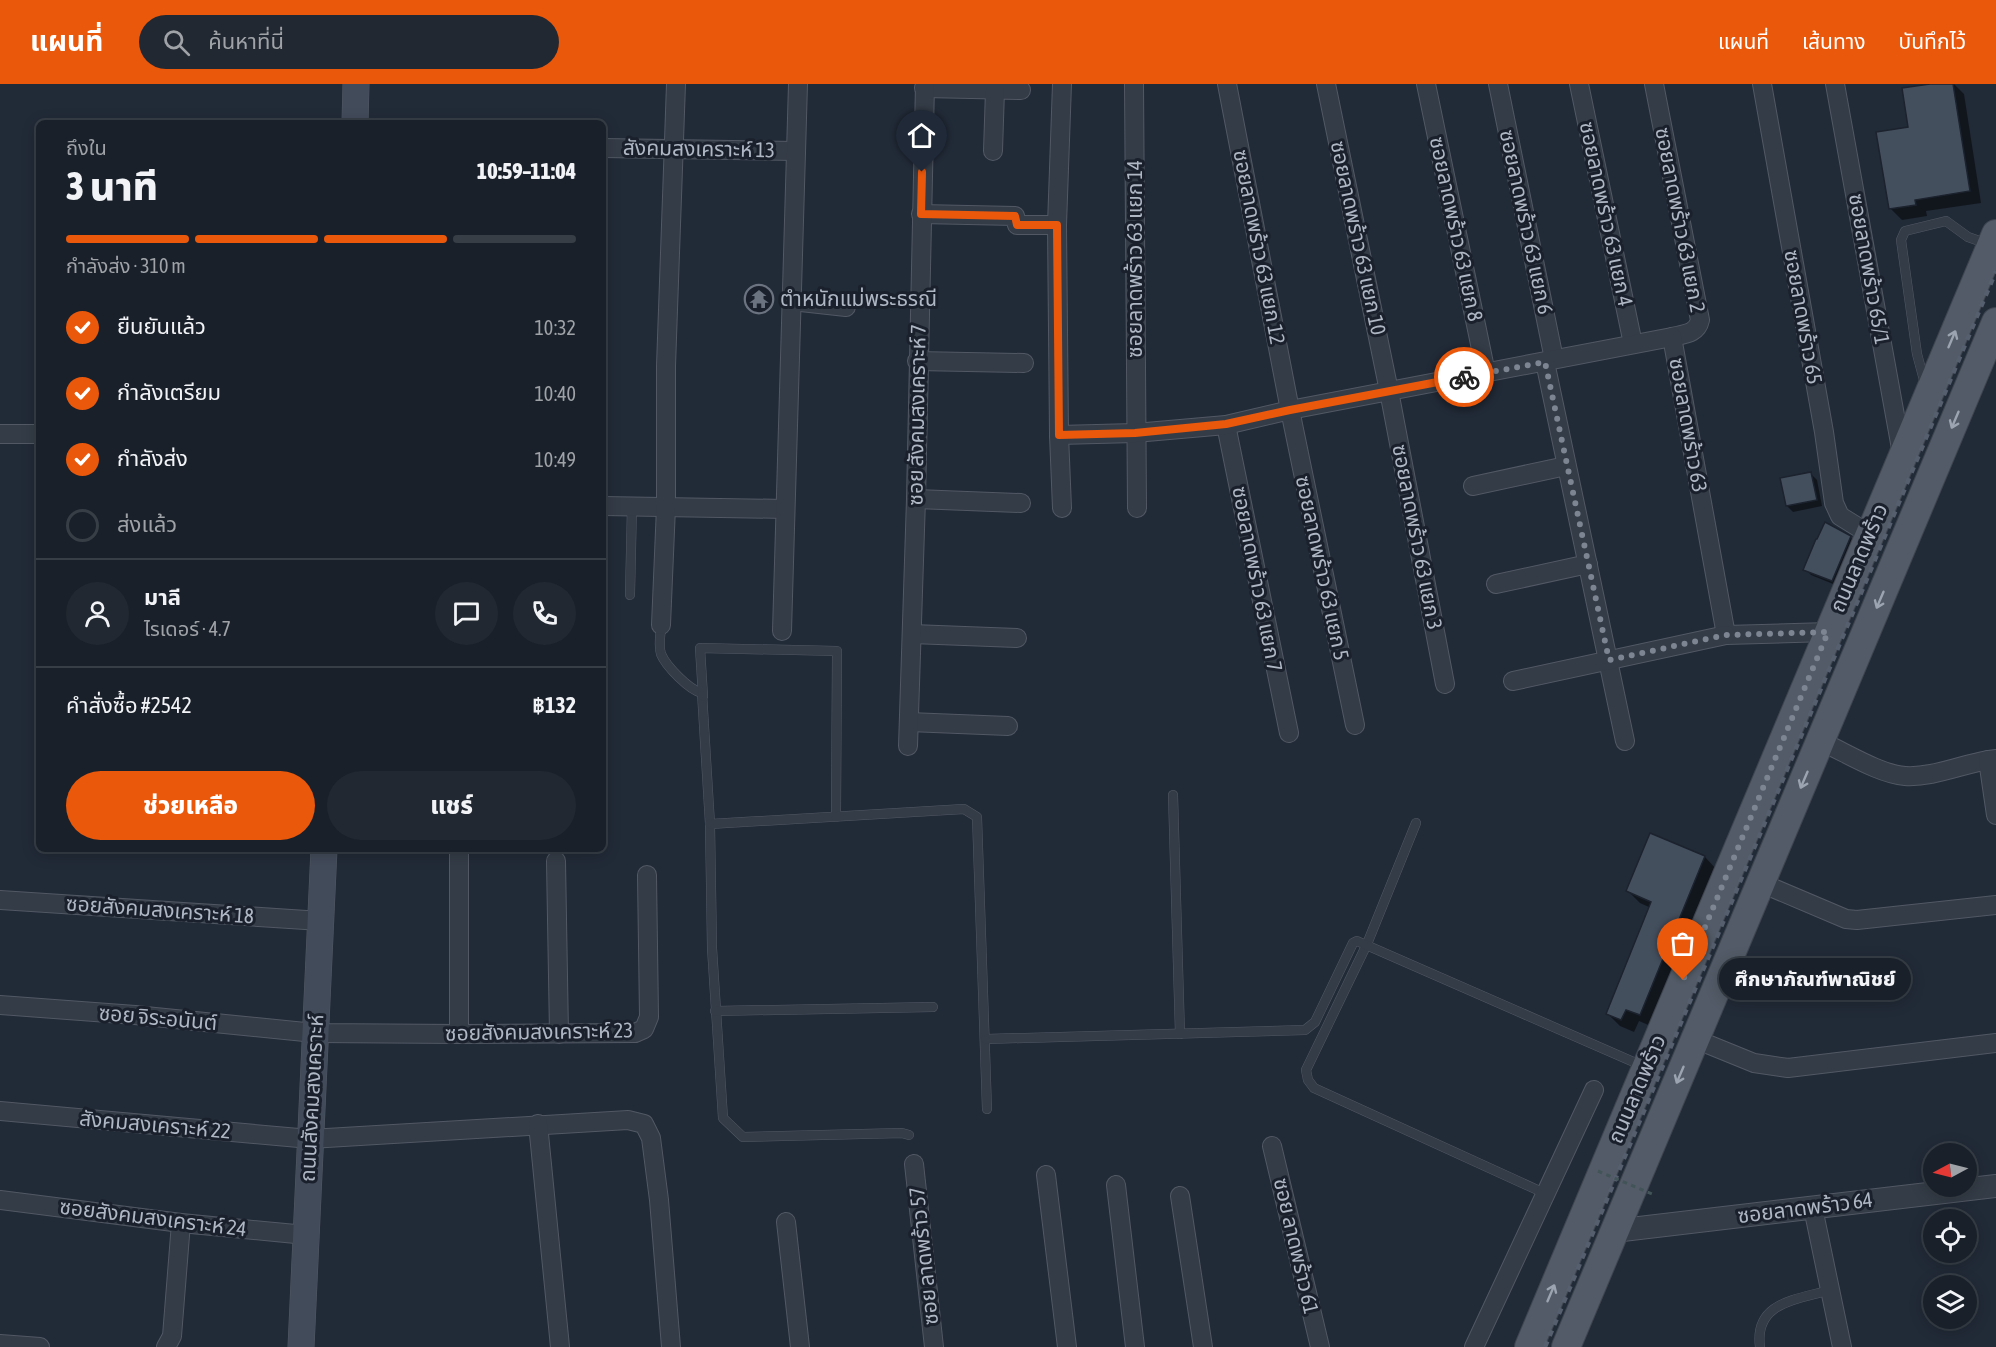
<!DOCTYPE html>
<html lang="th">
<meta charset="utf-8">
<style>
:root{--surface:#192029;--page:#222831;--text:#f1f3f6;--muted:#9fa3a8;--line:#373e46;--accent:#ea580c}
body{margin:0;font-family:"Asap Condensed","Noto Sans Thai",sans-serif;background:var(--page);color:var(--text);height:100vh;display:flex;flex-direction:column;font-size:22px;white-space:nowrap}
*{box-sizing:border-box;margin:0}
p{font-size:20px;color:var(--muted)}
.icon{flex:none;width:33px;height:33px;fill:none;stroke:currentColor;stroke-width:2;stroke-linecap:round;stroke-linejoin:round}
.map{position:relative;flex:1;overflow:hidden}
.drawer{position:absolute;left:36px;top:36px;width:570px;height:732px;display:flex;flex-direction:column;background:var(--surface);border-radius:9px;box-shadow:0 3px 15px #0003,0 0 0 2px var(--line)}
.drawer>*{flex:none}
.needle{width:39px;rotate:263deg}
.fabs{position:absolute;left:1923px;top:1059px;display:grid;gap:12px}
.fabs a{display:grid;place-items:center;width:54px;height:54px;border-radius:50%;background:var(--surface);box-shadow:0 3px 15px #0003,0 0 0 2px var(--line);font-size:30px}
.pin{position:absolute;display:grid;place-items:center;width:51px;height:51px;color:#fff;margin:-62px -26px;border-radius:50% 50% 50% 0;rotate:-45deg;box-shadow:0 0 6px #0007}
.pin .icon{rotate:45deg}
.courier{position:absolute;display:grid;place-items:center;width:60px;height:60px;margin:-30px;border:4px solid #ea580c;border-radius:50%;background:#fff;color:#222;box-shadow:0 2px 8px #0007}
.bubble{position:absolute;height:42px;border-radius:21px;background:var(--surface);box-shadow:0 3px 15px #0003,0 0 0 2px var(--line);font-size:20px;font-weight:800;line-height:42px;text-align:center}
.summary em{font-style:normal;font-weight:800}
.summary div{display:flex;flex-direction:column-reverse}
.summary{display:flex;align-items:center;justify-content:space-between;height:102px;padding:0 30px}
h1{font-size:39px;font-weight:800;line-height:45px}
.bar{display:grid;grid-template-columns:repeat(4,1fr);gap:9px 6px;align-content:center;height:72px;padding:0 30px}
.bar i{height:8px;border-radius:4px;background:var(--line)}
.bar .active{background:var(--accent)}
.bar p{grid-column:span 4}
.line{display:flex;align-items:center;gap:15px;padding:0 30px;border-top:2px solid var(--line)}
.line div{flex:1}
.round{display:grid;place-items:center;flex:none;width:63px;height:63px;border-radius:32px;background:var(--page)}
ol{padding:0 30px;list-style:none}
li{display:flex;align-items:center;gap:18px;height:66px}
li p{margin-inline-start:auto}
li .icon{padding:6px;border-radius:50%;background:var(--accent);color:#fff;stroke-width:4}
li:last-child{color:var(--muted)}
li i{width:33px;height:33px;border:3px solid var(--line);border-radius:50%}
.button{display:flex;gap:12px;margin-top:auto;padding:12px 30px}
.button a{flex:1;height:69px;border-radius:36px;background:var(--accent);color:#fff;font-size:24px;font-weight:800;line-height:69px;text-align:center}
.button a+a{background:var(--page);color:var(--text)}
header{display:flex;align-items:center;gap:36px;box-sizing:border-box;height:84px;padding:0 30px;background:var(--accent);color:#fff}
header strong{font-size:28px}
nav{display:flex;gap:33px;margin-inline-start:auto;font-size:21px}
.search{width:420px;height:54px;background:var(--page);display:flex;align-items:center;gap:15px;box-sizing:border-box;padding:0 21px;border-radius:33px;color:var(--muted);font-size:22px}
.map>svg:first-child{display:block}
.shadow{fill:#0007}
.building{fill:#444f5e;stroke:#1c232e;stroke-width:1.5}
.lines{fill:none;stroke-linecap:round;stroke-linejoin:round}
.service-casing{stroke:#525965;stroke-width:10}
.minor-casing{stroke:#525965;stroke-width:20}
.tertiary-casing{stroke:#525965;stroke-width:24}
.secondary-casing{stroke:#525965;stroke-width:27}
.primary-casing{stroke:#3e4551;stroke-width:30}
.service{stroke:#343c47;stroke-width:9}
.minor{stroke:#343c47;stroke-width:18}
.tertiary{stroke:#343c47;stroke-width:22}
.secondary{stroke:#424b5a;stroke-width:26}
.primary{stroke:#525b67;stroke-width:28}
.rail{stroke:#565f6e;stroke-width:4.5;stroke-dasharray:6 6;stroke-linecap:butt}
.path-bridge{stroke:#425457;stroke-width:3;stroke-dasharray:4.5 4.5;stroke-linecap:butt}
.oneway{stroke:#9ca4b1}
.done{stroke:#7d8593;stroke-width:6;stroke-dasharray:0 10.8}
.route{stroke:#ea580c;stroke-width:8}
.labels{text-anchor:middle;stroke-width:6;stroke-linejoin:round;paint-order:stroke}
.street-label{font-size:21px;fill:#afb6c4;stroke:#1a212c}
.poi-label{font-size:21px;fill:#afb6c4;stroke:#1a212c;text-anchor:start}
</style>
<header>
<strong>แผนที่</strong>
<div class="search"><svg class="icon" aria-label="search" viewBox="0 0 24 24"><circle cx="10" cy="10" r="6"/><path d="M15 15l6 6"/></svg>ค้นหาที่นี่</div>
<nav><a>แผนที่</a><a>เส้นทาง</a><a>บันทึกไว้</a></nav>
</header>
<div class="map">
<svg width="1996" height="1263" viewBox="0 0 1996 1263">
<rect width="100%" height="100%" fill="#212a37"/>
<g class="shadow">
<polygon points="1940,0 1954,0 1964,10 1981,119 1926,127 1927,132 1902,136 1890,124 1910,44"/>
<polygon points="1811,390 1817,396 1822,422 1793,428 1787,422"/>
<polygon points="1850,453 1856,459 1838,502 1811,491 1805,485"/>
<polygon points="1651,751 1705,773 1717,786 1653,943 1639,937 1634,948 1620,942 1607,929 1651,824 1640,819 1628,807"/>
</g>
<g class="building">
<polygon points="1930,0 1953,0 1970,107 1915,116 1916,121 1889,125 1876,48 1908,43 1902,4"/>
<polygon points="1811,388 1817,416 1786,422 1780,394"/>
<polygon points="1825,438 1851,452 1832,497 1803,486 1816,455 1817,455"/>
<polygon points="1650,749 1705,772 1640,931 1626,926 1621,936 1606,930 1651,818 1626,807"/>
</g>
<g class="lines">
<g class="service-casing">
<g id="service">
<polyline points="1928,298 1924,296 1917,270 1901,156 1905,147 1946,137 1968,153 1988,160"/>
<polyline points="630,511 632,422"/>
<path d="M661,541C661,549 658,561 661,570C666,582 689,606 702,609L710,740L712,864L723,1034L743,1053L902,1049L909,1051"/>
<polyline points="703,612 700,564 837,567 836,733"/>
<polyline points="1173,711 1180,950"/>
<polyline points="1416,739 1367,860 1306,986 1308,996 1314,1004 1544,1109"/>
<polyline points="710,740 964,725 977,733 987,1025"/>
<polyline points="715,927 933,923"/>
<polyline points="986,955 1305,946 1315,938 1353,859 1357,857 1645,983"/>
<path d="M1760,1263C1754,1218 1796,1216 1830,1206"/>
</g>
</g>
<g class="minor-casing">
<g id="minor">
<polyline points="1134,0 1137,424"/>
<polyline points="1227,0 1290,326 1355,641"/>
<polyline points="1326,0 1389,307 1445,600"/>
<polyline points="1426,0 1486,289"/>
<polyline points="1498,0 1554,275"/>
<polyline points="1579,0 1633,260"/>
<path d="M1654,0L1700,236C1697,250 1684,250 1672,253"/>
<polyline points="1762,0 1824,348 1834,419 1840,432 1869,450"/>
<polyline points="1835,0 1902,370"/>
<polyline points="924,4 1021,6"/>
<polyline points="603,64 796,67"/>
<polyline points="993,67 995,6"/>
<polyline points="921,130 1015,132 1017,141 1057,141"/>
<polyline points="792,217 846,223"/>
<polyline points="917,277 1024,279"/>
<polyline points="1545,278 1625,657"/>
<polyline points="1226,341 1289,649"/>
<polyline points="0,350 39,350"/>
<polyline points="1059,351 1135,349 1226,341 1290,326 1672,253 1726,551 1828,548"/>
<polyline points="1473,402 1566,382"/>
<polyline points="916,415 1021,419"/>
<polyline points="603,422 785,425"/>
<polyline points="1062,424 1059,351 1057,141 1062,0"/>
<polyline points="1496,500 1588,480"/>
<polyline points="661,541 666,423 666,282 676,0"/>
<polyline points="782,547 798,0"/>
<polyline points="912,550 1017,554"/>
<polyline points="1513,597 1726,551"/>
<polyline points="909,638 1008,642"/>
<path d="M1820,657C1845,668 1879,690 1905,692C1934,694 1967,678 1996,675"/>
<polyline points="908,662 916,415 925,0"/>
<polyline points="1988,676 1996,731"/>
<polyline points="459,765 459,950"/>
<polyline points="556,777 559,950"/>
<polyline points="1761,799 1846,835 1857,836 1996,821"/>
<polyline points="0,816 321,837"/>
<polyline points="0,921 135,931 315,949 459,950 635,949 644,945 649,933 647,791"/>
<polyline points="1695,955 1754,979 1788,984 1996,959"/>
<polyline points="0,1027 310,1055 628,1036 644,1040 651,1054 659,1116 671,1263"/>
<polyline points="538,1040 560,1263"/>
<polyline points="1272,1062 1320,1263"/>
<polyline points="914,1080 934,1263"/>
<polyline points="1046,1091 1067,1263"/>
<polyline points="1116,1101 1135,1263"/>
<polyline points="1180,1112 1203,1263"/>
<polyline points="0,1116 181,1139 306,1151"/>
<polyline points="1813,1124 1842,1263"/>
<polyline points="786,1138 800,1263"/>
<polyline points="0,1260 40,1263"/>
<polyline points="166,1263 172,1252 181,1139"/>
<polyline points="1474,1263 1594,1006"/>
</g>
</g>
<g class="tertiary-casing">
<polyline id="tertiary" points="1614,1147 1996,1102"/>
</g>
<g class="secondary-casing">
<g id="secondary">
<polyline points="355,39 356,0"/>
<polyline points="301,1263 324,765"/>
</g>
</g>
<g class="primary-casing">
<g id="primary">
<polyline points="1529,1263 1996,150"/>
<polyline points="1566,1263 1996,238"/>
</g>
</g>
<use href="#service" class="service"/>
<use href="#minor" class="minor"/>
<use href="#tertiary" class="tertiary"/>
<use href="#secondary" class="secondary"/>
<use href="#primary" class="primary"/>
<polyline class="rail" points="1545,1263 1996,187"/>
<polyline class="path-bridge" points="1598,1087 1652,1110"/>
</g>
<defs><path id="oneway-shaft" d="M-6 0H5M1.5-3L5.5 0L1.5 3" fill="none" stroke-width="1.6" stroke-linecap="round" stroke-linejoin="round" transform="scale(1.5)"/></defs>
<g class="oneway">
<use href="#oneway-shaft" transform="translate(1952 255) rotate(-67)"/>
<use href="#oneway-shaft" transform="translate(1955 336) rotate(113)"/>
<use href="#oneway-shaft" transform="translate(1880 516) rotate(113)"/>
<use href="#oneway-shaft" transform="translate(1804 696) rotate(113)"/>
<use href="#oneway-shaft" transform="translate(1680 991) rotate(113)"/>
<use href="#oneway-shaft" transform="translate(1551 1209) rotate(-67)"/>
</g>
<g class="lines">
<polyline class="done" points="1464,293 1545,278 1609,576 1726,551 1828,548 1683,896"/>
<polyline class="route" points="922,88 921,130 1015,132 1017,141 1057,141 1059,351 1135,349 1226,340 1290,326 1464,293"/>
</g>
<defs>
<g id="temple-ring" transform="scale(1.5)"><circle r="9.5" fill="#1a212c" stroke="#6b7280" stroke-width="1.5"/><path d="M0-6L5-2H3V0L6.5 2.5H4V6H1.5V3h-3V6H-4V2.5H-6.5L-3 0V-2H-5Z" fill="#6b7280"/></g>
</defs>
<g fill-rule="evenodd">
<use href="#temple-ring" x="759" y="215"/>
</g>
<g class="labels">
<g class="street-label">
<text transform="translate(699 65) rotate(1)" y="7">สังคมสงเคราะห์ 13</text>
<text transform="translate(1606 130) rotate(78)" y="7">ซอยลาดพร้าว 63 แยก 4</text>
<text transform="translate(1680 136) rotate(79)" y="7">ซอยลาดพร้าว 63 แยก 2</text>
<text transform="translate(1526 138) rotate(78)" y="7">ซอยลาดพร้าว 63 แยก 6</text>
<text transform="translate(1456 145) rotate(78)" y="7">ซอยลาดพร้าว 63 แยก 8</text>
<text transform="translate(1358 154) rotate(78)" y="7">ซอยลาดพร้าว 63 แยก 10</text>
<text transform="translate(1259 163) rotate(79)" y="7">ซอยลาดพร้าว 63 แยก 12</text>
<text transform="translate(1135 175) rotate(-90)" y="7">ซอยลาดพร้าว 63 แยก 14</text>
<text transform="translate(1869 185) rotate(80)" y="7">ซอยลาดพร้าว 65/1</text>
<text transform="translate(1803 233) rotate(80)" y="7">ซอยลาดพร้าว 65</text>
<text transform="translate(917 331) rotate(-89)" y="7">ซอย สังคมสงเคราะห์ 7</text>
<text transform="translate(1688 341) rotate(80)" y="7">ซอยลาดพร้าว 63</text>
<text transform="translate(1417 453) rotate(79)" y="7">ซอยลาดพร้าว 63 แยก 3</text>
<text transform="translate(1859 474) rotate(-67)" y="7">ถนนลาดพร้าว</text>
<text transform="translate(1322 484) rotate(78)" y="7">ซอยลาดพร้าว 63 แยก 5</text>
<text transform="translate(1257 495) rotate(79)" y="7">ซอยลาดพร้าว 63 แยก 7</text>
<text transform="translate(160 826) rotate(4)" y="7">ซอยสังคมสงเคราะห์ 18</text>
<text transform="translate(158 934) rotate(5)" y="7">ซอย จิระอนันต์</text>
<text transform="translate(539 948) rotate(-1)" y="7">ซอยสังคมสงเคราะห์ 23</text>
<text transform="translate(1637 1005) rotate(-67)" y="7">ถนนลาดพร้าว</text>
<text transform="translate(312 1014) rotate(-87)" y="7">ถนนสังคมสงเคราะห์</text>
<text transform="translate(155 1041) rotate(5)" y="7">สังคมสงเคราะห์ 22</text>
<text transform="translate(1805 1124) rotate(-7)" y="7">ซอยลาดพร้าว 64</text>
<text transform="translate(153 1134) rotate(7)" y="7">ซอยสังคมสงเคราะห์ 24</text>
<text transform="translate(1296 1162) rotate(77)" y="7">ซอย ลาดพร้าว 61</text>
<text transform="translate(924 1172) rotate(-96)" y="7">ซอย ลาดพร้าว 57</text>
</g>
<g class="poi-label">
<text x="780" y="222">ตำหนักแม่พระธรณี</text>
</g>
</g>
</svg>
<div class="fabs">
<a><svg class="needle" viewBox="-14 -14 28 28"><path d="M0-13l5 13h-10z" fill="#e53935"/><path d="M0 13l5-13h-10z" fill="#9fa3a8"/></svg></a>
<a><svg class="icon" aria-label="locate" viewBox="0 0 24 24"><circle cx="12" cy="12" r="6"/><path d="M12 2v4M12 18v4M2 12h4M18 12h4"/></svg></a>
<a><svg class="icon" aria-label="layers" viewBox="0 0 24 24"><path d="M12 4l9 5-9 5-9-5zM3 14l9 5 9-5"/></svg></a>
</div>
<div class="pin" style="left:1683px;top:896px;background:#ea580c"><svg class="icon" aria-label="bag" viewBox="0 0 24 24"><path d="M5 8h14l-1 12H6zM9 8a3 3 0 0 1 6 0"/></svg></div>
<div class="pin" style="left:922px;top:88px;background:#1f2937"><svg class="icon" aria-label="home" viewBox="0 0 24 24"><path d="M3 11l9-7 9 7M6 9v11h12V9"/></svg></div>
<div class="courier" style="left:1464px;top:293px"><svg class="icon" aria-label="bike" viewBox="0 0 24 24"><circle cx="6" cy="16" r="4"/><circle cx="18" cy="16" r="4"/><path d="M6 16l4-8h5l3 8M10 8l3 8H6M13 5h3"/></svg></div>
<div class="bubble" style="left:1719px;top:874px;width:192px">ศึกษาภัณฑ์พาณิชย์</div>
<section class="drawer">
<div class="summary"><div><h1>3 นาที</h1><p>ถึงใน</p></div><em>10:59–11:04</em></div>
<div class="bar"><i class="active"></i><i class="active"></i><i class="active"></i><i></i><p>กำลังส่ง · 310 m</p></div>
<ol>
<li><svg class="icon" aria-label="check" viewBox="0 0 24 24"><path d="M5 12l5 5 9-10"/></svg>ยืนยันแล้ว<p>10:32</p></li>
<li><svg class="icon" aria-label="check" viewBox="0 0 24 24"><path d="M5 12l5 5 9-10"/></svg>กำลังเตรียม<p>10:40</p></li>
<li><svg class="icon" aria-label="check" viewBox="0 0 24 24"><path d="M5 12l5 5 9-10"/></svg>กำลังส่ง<p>10:49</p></li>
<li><i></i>ส่งแล้ว</li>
</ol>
<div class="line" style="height:108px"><a class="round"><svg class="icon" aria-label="person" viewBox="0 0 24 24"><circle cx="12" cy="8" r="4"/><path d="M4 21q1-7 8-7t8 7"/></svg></a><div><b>มาลี</b><p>ไรเดอร์ · 4.7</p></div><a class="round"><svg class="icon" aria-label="chat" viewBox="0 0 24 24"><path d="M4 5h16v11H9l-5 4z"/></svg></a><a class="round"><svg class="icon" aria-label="phone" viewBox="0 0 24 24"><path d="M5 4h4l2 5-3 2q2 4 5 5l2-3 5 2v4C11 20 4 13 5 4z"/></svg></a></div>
<div class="line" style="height:78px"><div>คำสั่งซื้อ #2542</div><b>฿132</b></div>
<div class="button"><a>ช่วยเหลือ</a><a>แชร์</a></div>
</section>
</div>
